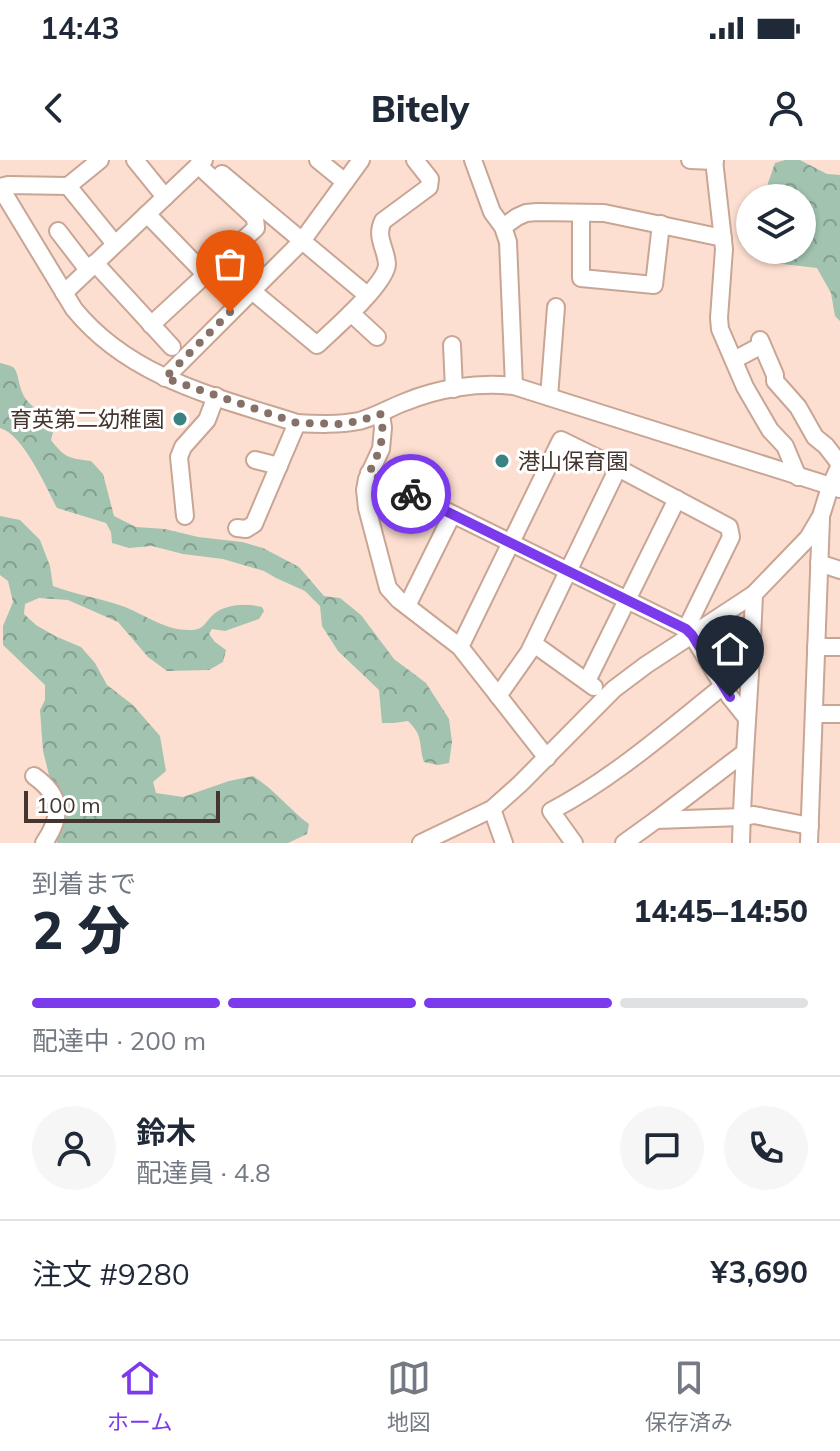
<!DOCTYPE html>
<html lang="ja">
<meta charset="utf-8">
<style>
:root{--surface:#fff;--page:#f6f6f7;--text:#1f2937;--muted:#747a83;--line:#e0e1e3;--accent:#7c3aed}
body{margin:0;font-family:Mulish,"Noto Sans JP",sans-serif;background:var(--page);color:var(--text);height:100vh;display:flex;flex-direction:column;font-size:30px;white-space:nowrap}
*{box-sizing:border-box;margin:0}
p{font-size:26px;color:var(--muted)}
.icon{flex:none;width:44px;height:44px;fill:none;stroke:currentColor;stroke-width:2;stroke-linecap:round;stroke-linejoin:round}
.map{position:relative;height:683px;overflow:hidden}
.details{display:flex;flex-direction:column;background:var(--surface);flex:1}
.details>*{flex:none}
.buttons{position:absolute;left:736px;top:24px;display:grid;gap:16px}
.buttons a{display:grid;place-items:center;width:80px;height:80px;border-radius:50%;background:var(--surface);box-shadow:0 2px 6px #0004;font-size:40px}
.scale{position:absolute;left:24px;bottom:20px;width:196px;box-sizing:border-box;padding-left:8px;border:4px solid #44362f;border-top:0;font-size:22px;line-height:28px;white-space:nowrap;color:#44362f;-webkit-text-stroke:6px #fff;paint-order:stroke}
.pin{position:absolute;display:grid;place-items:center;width:68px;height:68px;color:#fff;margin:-82px -34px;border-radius:50% 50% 50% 0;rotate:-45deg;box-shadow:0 0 8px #0007}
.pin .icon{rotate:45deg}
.courier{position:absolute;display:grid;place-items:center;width:80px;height:80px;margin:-40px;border:6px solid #7c3aed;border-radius:50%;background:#fff;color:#222;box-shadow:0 2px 10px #0007}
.overview em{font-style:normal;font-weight:800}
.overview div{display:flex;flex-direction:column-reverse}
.overview{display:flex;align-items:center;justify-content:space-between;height:136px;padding:0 32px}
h1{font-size:52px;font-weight:800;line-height:60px}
.bar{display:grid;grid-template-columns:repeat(4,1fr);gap:12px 8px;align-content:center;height:96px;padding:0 32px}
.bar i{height:10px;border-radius:6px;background:var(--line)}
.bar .selected{background:var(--accent)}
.bar p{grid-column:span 4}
.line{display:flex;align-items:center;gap:20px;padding:0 32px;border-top:2px solid var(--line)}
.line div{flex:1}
.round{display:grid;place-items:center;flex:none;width:84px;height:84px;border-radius:42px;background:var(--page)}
.status{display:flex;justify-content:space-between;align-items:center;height:56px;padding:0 40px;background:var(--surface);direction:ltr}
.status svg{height:22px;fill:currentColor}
header{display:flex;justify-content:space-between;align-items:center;height:104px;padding:0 32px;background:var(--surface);font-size:36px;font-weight:800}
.tabs{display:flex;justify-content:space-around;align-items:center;height:112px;border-top:2px solid var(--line);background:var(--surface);font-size:22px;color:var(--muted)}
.tabs a{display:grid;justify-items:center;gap:4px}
.tabs .selected{color:var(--accent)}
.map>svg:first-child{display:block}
.forest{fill:url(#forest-crowns)}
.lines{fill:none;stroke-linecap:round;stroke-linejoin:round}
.minor-casing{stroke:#c8a594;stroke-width:20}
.minor{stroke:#fff;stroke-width:16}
.done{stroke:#857168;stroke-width:8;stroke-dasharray:0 14.4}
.route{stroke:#7c3aed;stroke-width:10}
.poi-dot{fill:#3b8382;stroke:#fff;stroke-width:3}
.labels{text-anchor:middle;stroke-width:6;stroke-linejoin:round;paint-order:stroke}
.poi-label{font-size:22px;fill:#44362f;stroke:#fff;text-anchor:end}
</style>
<div class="status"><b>14:43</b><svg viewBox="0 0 49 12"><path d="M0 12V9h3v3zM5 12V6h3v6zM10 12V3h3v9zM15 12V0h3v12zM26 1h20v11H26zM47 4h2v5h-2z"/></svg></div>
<header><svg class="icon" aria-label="back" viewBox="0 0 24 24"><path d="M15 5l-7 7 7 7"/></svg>Bitely<svg class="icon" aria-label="person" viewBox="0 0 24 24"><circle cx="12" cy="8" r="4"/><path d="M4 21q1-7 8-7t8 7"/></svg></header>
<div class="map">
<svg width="840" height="683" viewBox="0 0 840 683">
<defs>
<pattern id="forest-crowns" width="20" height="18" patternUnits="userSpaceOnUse" patternTransform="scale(2)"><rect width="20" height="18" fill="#a1c3af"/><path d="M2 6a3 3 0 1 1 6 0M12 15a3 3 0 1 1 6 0" fill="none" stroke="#859f8f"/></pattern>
</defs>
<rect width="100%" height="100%" fill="#fddfd1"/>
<g class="forest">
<polygon points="785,0 800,0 827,14 840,15 840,161 835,156 831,133 817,108 774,103 768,90 802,90 802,38 766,38 768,23 775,3"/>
<path d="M0,203C4,204 9,205 13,207C18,212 18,220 20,226C24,243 38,252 53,257L55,264L51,280C65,298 68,298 91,301L103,314L114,356L136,367L165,369L198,377L242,382L263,388L299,407L324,436L340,438L361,455L394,499L426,523L449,559L452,582L449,603L438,605L424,602C418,582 424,577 408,561L394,563H382L379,530L338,491L322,466L320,446L305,431L276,418L264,411L223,399L183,394L152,386L129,388L112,383L111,372L106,363L57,348C46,327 23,274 0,268Z"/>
<path d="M0,356L20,360L40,380L50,406L53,426C76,435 101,438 125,447C147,456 165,470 189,470C206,470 204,462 214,454C225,444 248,443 262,447L264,451L259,459L225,471L212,469L209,474L215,482L226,490L223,502L209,510L167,511L148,497L118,462L68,440L39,438L25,444L24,454L36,465L55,476L81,487L95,503L107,525L133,545L160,576L166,611L153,622L156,633L183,637L229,621L253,616C274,629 289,649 309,664L307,674L288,683H57L55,639L43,591L40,550L45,540V525L3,485V466L13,442L8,421L0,415Z"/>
</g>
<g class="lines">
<g class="minor-casing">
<g id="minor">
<polyline points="135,0 165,37"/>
<polyline points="318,0 345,22"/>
<polyline points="473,0 492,52 503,67 508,82 514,226"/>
<polyline points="690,0 715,1"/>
<polyline points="714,0 724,89 719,158 720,169 745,227 770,270 785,286 798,317"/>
<polyline points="222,14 367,135"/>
<polyline points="68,26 115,84"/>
<path d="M0,27L74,149C130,218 216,237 297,263C317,264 338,265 359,261C375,257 389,248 405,242C439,228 478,222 514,226L840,329"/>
<polyline points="0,27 8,25 68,26 100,0"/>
<polyline points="581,53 581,118 654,125 661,64"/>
<polyline points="147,54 206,115"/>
<polyline points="503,67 517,57 526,53 537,52 604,53 723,78"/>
<polyline points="58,71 88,110"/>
<polyline points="95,103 172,187"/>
<path d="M251,130L317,185C332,171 387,123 387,104C386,88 375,77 383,61L429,27L430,19L415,0"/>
<polyline points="64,133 204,0"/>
<polyline points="351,153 377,177"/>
<polyline points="151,165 256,68 255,58 198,5"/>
<polyline points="760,180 775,215 775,221 798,247 815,277 826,286 840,304"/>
<polyline points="452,185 454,229"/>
<polyline points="734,200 762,185"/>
<polyline points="165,218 302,81 361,0"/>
<polyline points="549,237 556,147"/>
<polyline points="381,254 383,268 381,289 367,319 365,330 367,348 388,428 399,440 460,487 547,598"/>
<polyline points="255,300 279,306"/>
<polyline points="369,313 686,469 692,475 730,537 746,557"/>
<polyline points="185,356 179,297 183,287 207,260 216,236"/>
<polyline points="237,368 246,369 254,364 297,263"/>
<polyline points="819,403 840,410"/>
<polyline points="407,446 452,355"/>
<polyline points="534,484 594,527"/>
<polyline points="460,487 561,280 618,308 729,367 731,377 686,469"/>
<polyline points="816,487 840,487"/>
<polyline points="587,521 677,339"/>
<polyline points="498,536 529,492 618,308"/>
<polyline points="814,554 840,554"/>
<path d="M34,616C62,636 63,655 44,683"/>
<polyline points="492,649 504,683"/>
<polyline points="656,660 744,593"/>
<polyline points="421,683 492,649 520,624 614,529 646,505 754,434 808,378 821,356 830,327 840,305"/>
<path d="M574,683L551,651C614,618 668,570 723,526"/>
<polyline points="624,683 656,660 742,657 754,655 810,666"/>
<path d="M741,683C743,600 751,518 754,434"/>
<polyline points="809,683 821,358"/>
</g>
</g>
<use href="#minor" class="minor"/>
</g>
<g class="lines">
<path class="done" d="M230,152L165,218L297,263L343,264L362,260L381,254C385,279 380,291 369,313L411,334"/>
<polyline class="route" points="411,334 686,469 692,475 730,537"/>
</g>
<g class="poi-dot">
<circle cx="180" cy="259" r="8"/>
<circle cx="502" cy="301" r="8"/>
</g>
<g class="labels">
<g class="poi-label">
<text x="164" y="267">育英第二幼稚園</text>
<text x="518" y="309" text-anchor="start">港山保育園</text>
</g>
</g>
</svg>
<div class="buttons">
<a><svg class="icon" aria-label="layers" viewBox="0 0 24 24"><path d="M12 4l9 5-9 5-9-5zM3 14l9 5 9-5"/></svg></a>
</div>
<div class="scale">100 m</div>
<div class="pin" style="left:230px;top:152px;background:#ea580c"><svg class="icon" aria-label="bag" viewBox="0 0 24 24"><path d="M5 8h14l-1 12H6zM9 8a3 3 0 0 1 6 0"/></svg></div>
<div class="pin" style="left:730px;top:537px;background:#1f2937"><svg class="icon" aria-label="home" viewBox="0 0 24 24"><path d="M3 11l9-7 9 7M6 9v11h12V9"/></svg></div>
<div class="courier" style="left:411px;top:334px"><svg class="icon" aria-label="bike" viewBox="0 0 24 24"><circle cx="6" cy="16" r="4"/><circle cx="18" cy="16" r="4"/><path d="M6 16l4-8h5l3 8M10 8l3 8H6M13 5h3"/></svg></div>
</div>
<section class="details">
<div class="overview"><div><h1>2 分</h1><p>到着まで</p></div><em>14:45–14:50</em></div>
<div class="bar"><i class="selected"></i><i class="selected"></i><i class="selected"></i><i></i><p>配達中 · 200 m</p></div>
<div class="line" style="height:144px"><a class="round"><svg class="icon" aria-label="person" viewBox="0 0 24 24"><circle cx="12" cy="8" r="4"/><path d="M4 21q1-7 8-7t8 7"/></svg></a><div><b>鈴木</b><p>配達員 · 4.8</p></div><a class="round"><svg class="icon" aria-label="chat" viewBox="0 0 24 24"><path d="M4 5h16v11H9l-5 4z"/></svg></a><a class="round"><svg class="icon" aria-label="phone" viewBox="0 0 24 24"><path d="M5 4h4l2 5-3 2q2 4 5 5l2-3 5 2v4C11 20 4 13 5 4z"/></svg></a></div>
<div class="line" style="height:104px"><div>注文 #9280</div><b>¥3,690</b></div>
</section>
<nav class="tabs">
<a class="selected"><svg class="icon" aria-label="home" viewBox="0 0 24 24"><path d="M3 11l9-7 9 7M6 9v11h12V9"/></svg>ホーム</a>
<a><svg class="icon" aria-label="map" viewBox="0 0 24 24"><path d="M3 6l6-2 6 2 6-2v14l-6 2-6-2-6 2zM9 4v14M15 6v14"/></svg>地図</a>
<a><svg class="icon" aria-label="saved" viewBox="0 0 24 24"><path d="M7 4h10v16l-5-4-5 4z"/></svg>保存済み</a>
</nav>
